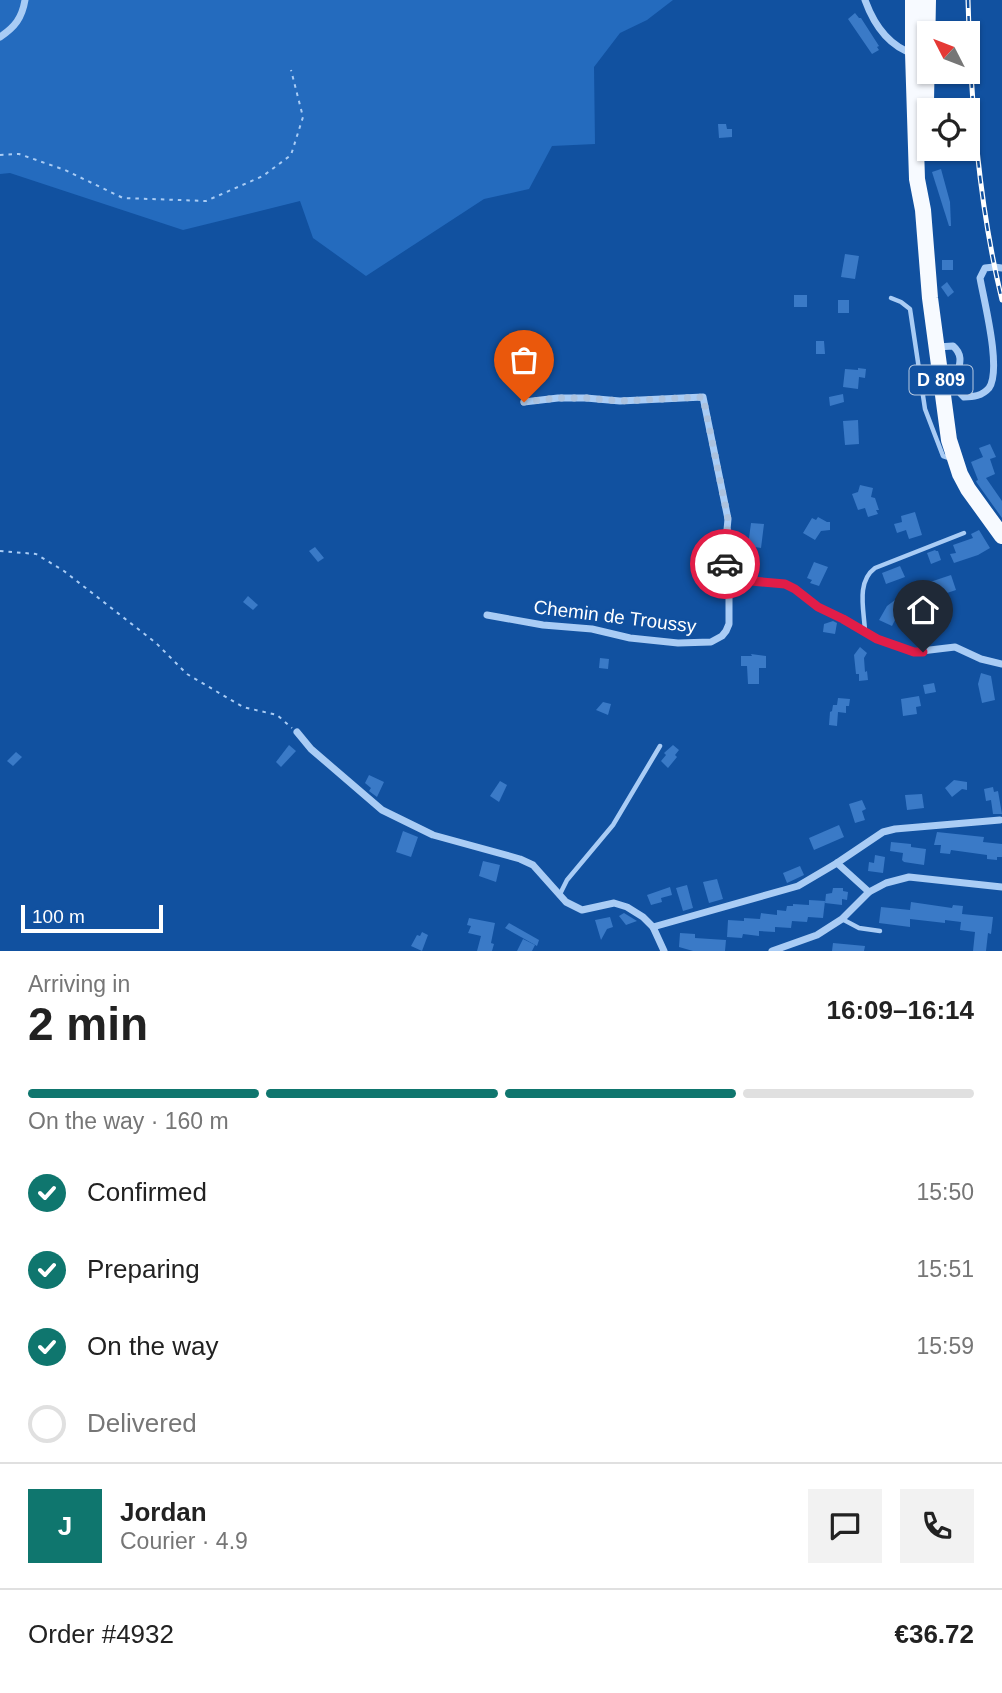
<!DOCTYPE html>
<meta charset="utf-8">
<style>
:root{--surface:#fff;--page:#f2f2f2;--text:#222;--muted:#767676;--line:#e0e0e0;--accent:#0f766e}
body{margin:0;font-family:Helvetica,sans-serif;background:var(--page);color:var(--text);height:100vh;display:flex;flex-direction:column;font-size:26px;white-space:nowrap}
*{box-sizing:border-box;margin:0}
p{font-size:23px;color:var(--muted)}
.icon{flex:none;width:38px;height:38px;fill:none;stroke:currentColor;stroke-width:2;stroke-linecap:round;stroke-linejoin:round}
.map{position:relative;height:951px;overflow:hidden}
.drawer{display:flex;flex-direction:column;background:var(--surface);flex:1}
.drawer>*{flex:none}
.needle{width:46px;rotate:312deg}
.controls{position:absolute;left:917px;top:21px;display:grid;gap:14px}
.controls a{display:grid;place-items:center;width:63px;height:63px;border-radius:0px;background:var(--surface);box-shadow:0 2px 5px #0004;font-size:35px}
.scale{position:absolute;left:21px;bottom:18px;width:142px;box-sizing:border-box;padding-left:7px;border:4px solid #fff;border-top:0;font-size:19px;line-height:24px;white-space:nowrap;color:#fff;-webkit-text-stroke:5px #1151a0;paint-order:stroke}
.pin{position:absolute;display:grid;place-items:center;width:60px;height:60px;color:#fff;margin:-72px -30px;border-radius:50% 50% 50% 0;rotate:-45deg;box-shadow:0 0 7px #0007}
.pin .icon{rotate:45deg}
.courier{position:absolute;display:grid;place-items:center;width:70px;height:70px;margin:-35px;border:5px solid #e11d48;border-radius:50%;background:#fff;color:#222;box-shadow:0 2px 9px #0007}
.headline em{font-style:normal;font-weight:800}
.headline div{display:flex;flex-direction:column-reverse}
.headline{display:flex;align-items:center;justify-content:space-between;height:119px;padding:0 28px}
h1{font-size:46px;font-weight:800;line-height:52px}
.bar{display:grid;grid-template-columns:repeat(4,1fr);gap:10px 7px;align-content:center;height:84px;padding:0 28px}
.bar i{height:9px;border-radius:5px;background:var(--line)}
.bar .on{background:var(--accent)}
.bar p{grid-column:span 4}
.line{display:flex;align-items:center;gap:18px;padding:0 28px;border-top:2px solid var(--line)}
.line div{flex:1}
.round{display:grid;place-items:center;flex:none;width:74px;height:74px;border-radius:0px;background:var(--page)}
ol{padding:0 28px;list-style:none}
li{display:flex;align-items:center;gap:21px;height:77px}
li p{margin-inline-start:auto}
li .icon{padding:7px;border-radius:50%;background:var(--accent);color:#fff;stroke-width:4}
li:last-child{color:var(--muted)}
li i{width:38px;height:38px;border:4px solid var(--line);border-radius:50%}
.map>svg:first-child{display:block}
.green{fill:#246bbe}
.building{fill:#3a7ac7}
.lines{fill:none;stroke-linecap:round;stroke-linejoin:round}
.path{stroke:#a9ccf5;stroke-width:2;stroke-dasharray:3.5 5;stroke-linecap:butt}
.lane{stroke:#a9ccf5;stroke-width:4.5}
.street{stroke:#a9ccf5;stroke-width:7}
.primary{stroke:#f7faff;stroke-width:16}
.rail-casing{stroke:#fff;stroke-width:5}
.rail{stroke:#1151a0;stroke-width:2.5;stroke-dasharray:8;stroke-linecap:butt}
.done{stroke:#acc2de;stroke-width:7;stroke-dasharray:0 12.6}
.route{stroke:#e11d48;stroke-width:9}
.labels{text-anchor:middle;stroke-width:5;stroke-linejoin:round;paint-order:stroke}
.shield{fill:#1151a0;stroke:#b8cbe2;stroke-width:2}
.shield-label{font-size:18px;font-weight:bold;fill:#fff}
.street-label{font-size:19px;fill:#fff;stroke:#1151a0}
</style>
<div class="map">
<svg width="1002" height="951" viewBox="0 0 1002 951">
<rect width="100%" height="100%" fill="#1151a0"/>
<polygon class="green" points="0,0 673,0 647,20 620,33 594,67 595,144 552,146 529,189 484,199 366,276 313,238 300,201 183,230 10,173 0,174"/>
<g class="building">
<polygon points="855,13 859,18 861,18 879,46 877,47 879,50 872,54 848,19"/>
<polygon points="718,124 726,124 727,129 732,129 732,137 719,138"/>
<polygon points="941,169 950,202 951,226 949,226 932,172"/>
<polygon points="845,254 859,256 855,279 841,277"/>
<rect x="942" y="260" width="11" height="10"/>
<polygon points="947,282 954,292 948,297 941,287"/>
<rect x="794" y="295" width="13" height="12"/>
<rect x="838" y="300" width="11" height="13"/>
<polygon points="816,341 824,341 825,354 816,354"/>
<polygon points="858,368 866,369 865,378 859,377 858,389 843,387 845,369 858,370"/>
<polygon points="843,394 844,402 830,406 829,397"/>
<polygon points="858,420 859,444 845,445 843,421"/>
<polygon points="990,444 996,457 990,459 995,474 986,478 1002,501 1002,518 977,483 976,481 978,480 971,462 983,457 979,448"/>
<polygon points="860,485 873,488 871,497 875,498 879,510 876,510 878,514 868,517 865,508 858,510 852,494 858,492"/>
<polygon points="915,512 922,535 909,539 906,530 897,533 894,524 902,522 901,516"/>
<polygon points="818,517 827,522 830,522 830,530 821,531 815,540 803,533 812,518 816,520"/>
<polygon points="751,523 764,524 761,548 748,546"/>
<polygon points="979,530 990,548 978,555 954,563 950,554 956,553 953,545 973,538 971,534"/>
<polygon points="315,547 324,558 318,562 309,551"/>
<polygon points="935,550 936,551 938,551 941,560 931,564 927,553"/>
<polygon points="814,562 828,567 819,586 810,583 812,580 807,578"/>
<polygon points="900,566 905,577 886,584 882,573"/>
<polygon points="951,575 956,590 932,598 927,583"/>
<polygon points="248,596 258,605 253,610 243,602"/>
<polygon points="899,597 905,607 900,610 892,626 879,620 887,606"/>
<polygon points="833,621 837,623 835,634 823,632 824,624"/>
<polygon points="860,647 867,653 864,658 865,672 867,671 868,680 859,681 859,674 856,674 854,655"/>
<polygon points="751,654 766,656 766,668 759,668 759,684 748,684 747,666 741,666 741,656 752,656"/>
<polygon points="600,658 609,659 608,669 599,668"/>
<polygon points="981,673 991,676 995,700 982,703 978,684"/>
<polygon points="934,683 936,692 925,694 923,685"/>
<polygon points="919,696 921,706 916,707 917,714 903,716 901,699"/>
<polygon points="838,698 850,699 849,706 846,706 846,713 838,712 837,726 829,725 830,712 832,711 833,705 837,705"/>
<polygon points="603,702 611,704 608,715 596,710"/>
<polygon points="289,745 296,751 281,767 276,762"/>
<polygon points="673,745 679,750 675,755 677,757 668,768 661,761 666,755 664,753"/>
<polygon points="16,752 22,757 13,766 7,761"/>
<polygon points="369,775 384,782 377,797 369,791 371,788 365,783"/>
<polygon points="954,780 967,782 967,790 962,789 952,797 945,788"/>
<polygon points="500,781 507,785 499,802 490,796"/>
<polygon points="993,787 994,792 998,791 1002,814 993,814 991,800 986,801 984,789"/>
<polygon points="922,794 924,808 907,810 905,795"/>
<polygon points="862,800 866,809 862,811 865,820 855,823 849,804"/>
<polygon points="839,825 844,837 814,850 809,838"/>
<polygon points="403,831 418,837 411,857 396,852"/>
<polygon points="937,832 984,837 983,842 1002,844 1002,857 997,857 997,860 987,859 987,855 951,850 950,854 940,853 941,845 934,845"/>
<polygon points="891,842 911,844 911,847 926,849 924,865 904,862 902,860 903,853 890,851"/>
<polygon points="875,855 885,857 883,873 868,871 869,862 874,863"/>
<polygon points="483,861 500,865 496,882 479,876"/>
<polygon points="800,866 804,875 787,883 783,873"/>
<polygon points="717,879 723,899 709,903 703,882"/>
<polygon points="687,885 693,908 683,911 676,888"/>
<polygon points="670,887 672,895 661,898 662,902 651,905 647,895"/>
<polygon points="833,888 843,888 843,891 848,892 847,900 842,899 842,905 825,903 826,894 832,893"/>
<polygon points="809,900 825,901 823,918 808,917 807,922 792,921 791,928 775,927 775,932 759,931 759,936 743,934 742,938 727,937 728,920 744,921 744,918 760,919 761,913 777,915 777,910 786,911 787,906 793,906 793,904 809,905"/>
<polygon points="911,902 952,908 953,905 963,906 962,914 993,917 991,934 988,933 986,951 973,951 975,932 960,930 961,922 945,920 945,923 910,919 910,927 879,923 881,907 910,910"/>
<polygon points="624,913 637,921 626,925 619,916"/>
<polygon points="610,917 613,927 607,929 601,940 595,920"/>
<polygon points="469,918 495,923 491,943 494,944 492,951 477,951 481,936 468,933 471,926 467,925"/>
<polygon points="509,923 539,940 537,946 505,928"/>
<polygon points="422,932 428,935 422,951 411,946 417,935 420,936"/>
<polygon points="680,933 695,934 695,938 726,940 725,951 693,951 679,947"/>
<polygon points="523,939 535,945 532,951 517,951"/>
<polygon points="833,943 865,946 864,951 832,951"/>
</g>
<g class="lines">
<g class="path">
<polyline points="0,155 19,154 65,170 123,198 206,201 263,176 291,155 303,117 291,70"/>
<polyline points="0,551 36,554 64,571 156,643 187,674 243,707 277,715 292,728"/>
</g>
<g class="lane">
<polyline points="891,298 901,302 910,309 925,409 943,456 949,458"/>
<path d="M865,631C864,610 856,582 875,568L964,533"/>
<polyline points="560,894 567,880 613,825 660,746"/>
<polyline points="842,919 859,928 880,931"/>
</g>
<g class="street">
<path d="M865,0C874,25 888,46 914,54"/>
<path d="M0,37C15,27 22,18 25,0"/>
<path d="M937,347L953,346C972,362 944,380 964,397C973,397 982,396 989,388C1002,370 984,301 980,278L985,268L994,267L1002,268"/>
<polyline points="729,579 785,584 795,589 818,607 843,619 878,639 913,652 955,647 981,659 1002,664"/>
<polyline points="487,615 543,625 592,629 630,638 678,643 711,642 722,636 726,631 729,624 729,579 724,562 728,519 703,397 620,401 586,398 558,398 524,402"/>
<polyline points="297,732 311,749 382,810 433,835 520,859 533,865 566,902 582,910 614,903 627,907 643,917 653,927 664,951"/>
<polyline points="837,863 869,892"/>
<polyline points="653,927 798,886 837,863 883,832 895,829 1000,820"/>
<polyline points="772,951 817,935 842,919 869,892 886,883 909,877 1002,887"/>
</g>
<g class="primary">
<polyline points="913,0 913,53 917,179 923,210 930,298 949,440 960,474 968,489 1002,536"/>
<polyline points="925,151 928,0"/>
</g>
<g class="rail-casing">
<path id="rail" d="M968,0C971,101 978,201 1002,300"/>
</g>
<use href="#rail" class="rail"/>
</g>
<g class="lines">
<polyline class="done" points="524,402 558,398 586,398 620,401 703,397 728,519 725,564"/>
<polyline class="route" points="725,564 729,579 785,584 795,589 818,607 843,619 877,639 914,652 923,652"/>
</g>
<g class="labels">
<rect class="shield" x="909.5" y="365.5" width="63" height="29" rx="5"/>
<g class="shield-label">
<text x="941" y="386">D 809</text>
</g>
<g class="street-label">
<text transform="translate(615 616) rotate(7)" y="7">Chemin de Troussy</text>
</g>
</g>
</svg>
<div class="controls">
<a><svg class="needle" viewBox="-14 -14 28 28"><path d="M0-13l5 13h-10z" fill="#e53935"/><path d="M0 13l5-13h-10z" fill="#767676"/></svg></a>
<a><svg class="icon" aria-label="locate" viewBox="0 0 24 24"><circle cx="12" cy="12" r="6"/><path d="M12 2v4M12 18v4M2 12h4M18 12h4"/></svg></a>
</div>
<div class="scale">100 m</div>
<div class="pin" style="left:524px;top:402px;background:#ea580c"><svg class="icon" aria-label="bag" viewBox="0 0 24 24"><path d="M5 8h14l-1 12H6zM9 8a3 3 0 0 1 6 0"/></svg></div>
<div class="pin" style="left:923px;top:652px;background:#1f2937"><svg class="icon" aria-label="home" viewBox="0 0 24 24"><path d="M3 11l9-7 9 7M6 9v11h12V9"/></svg></div>
<div class="courier" style="left:725px;top:564px"><svg class="icon" aria-label="car" viewBox="0 0 24 24"><path d="M5 17H2v-5l4-1 3-4h7l3 4 3 1v5h-3M9 17h6M6 11h13"/><circle cx="7" cy="17" r="2"/><circle cx="17" cy="17" r="2"/></svg></div>
</div>
<section class="drawer">
<div class="headline"><div><h1>2 min</h1><p>Arriving in</p></div><em>16:09–16:14</em></div>
<div class="bar"><i class="on"></i><i class="on"></i><i class="on"></i><i></i><p>On the way · 160 m</p></div>
<ol>
<li><svg class="icon" aria-label="check" viewBox="0 0 24 24"><path d="M5 12l5 5 9-10"/></svg>Confirmed<p>15:50</p></li>
<li><svg class="icon" aria-label="check" viewBox="0 0 24 24"><path d="M5 12l5 5 9-10"/></svg>Preparing<p>15:51</p></li>
<li><svg class="icon" aria-label="check" viewBox="0 0 24 24"><path d="M5 12l5 5 9-10"/></svg>On the way<p>15:59</p></li>
<li><i></i>Delivered</li>
</ol>
<div class="line" style="height:126px"><b class="round" style="background:var(--accent);color:#fff">J</b><div><b>Jordan</b><p>Courier · 4.9</p></div><a class="round"><svg class="icon" aria-label="chat" viewBox="0 0 24 24"><path d="M4 5h16v11H9l-5 4z"/></svg></a><a class="round"><svg class="icon" aria-label="phone" viewBox="0 0 24 24"><path d="M5 4h4l2 5-3 2q2 4 5 5l2-3 5 2v4C11 20 4 13 5 4z"/></svg></a></div>
<div class="line" style="height:91px"><div>Order #4932</div><b>€36.72</b></div>
</section>
